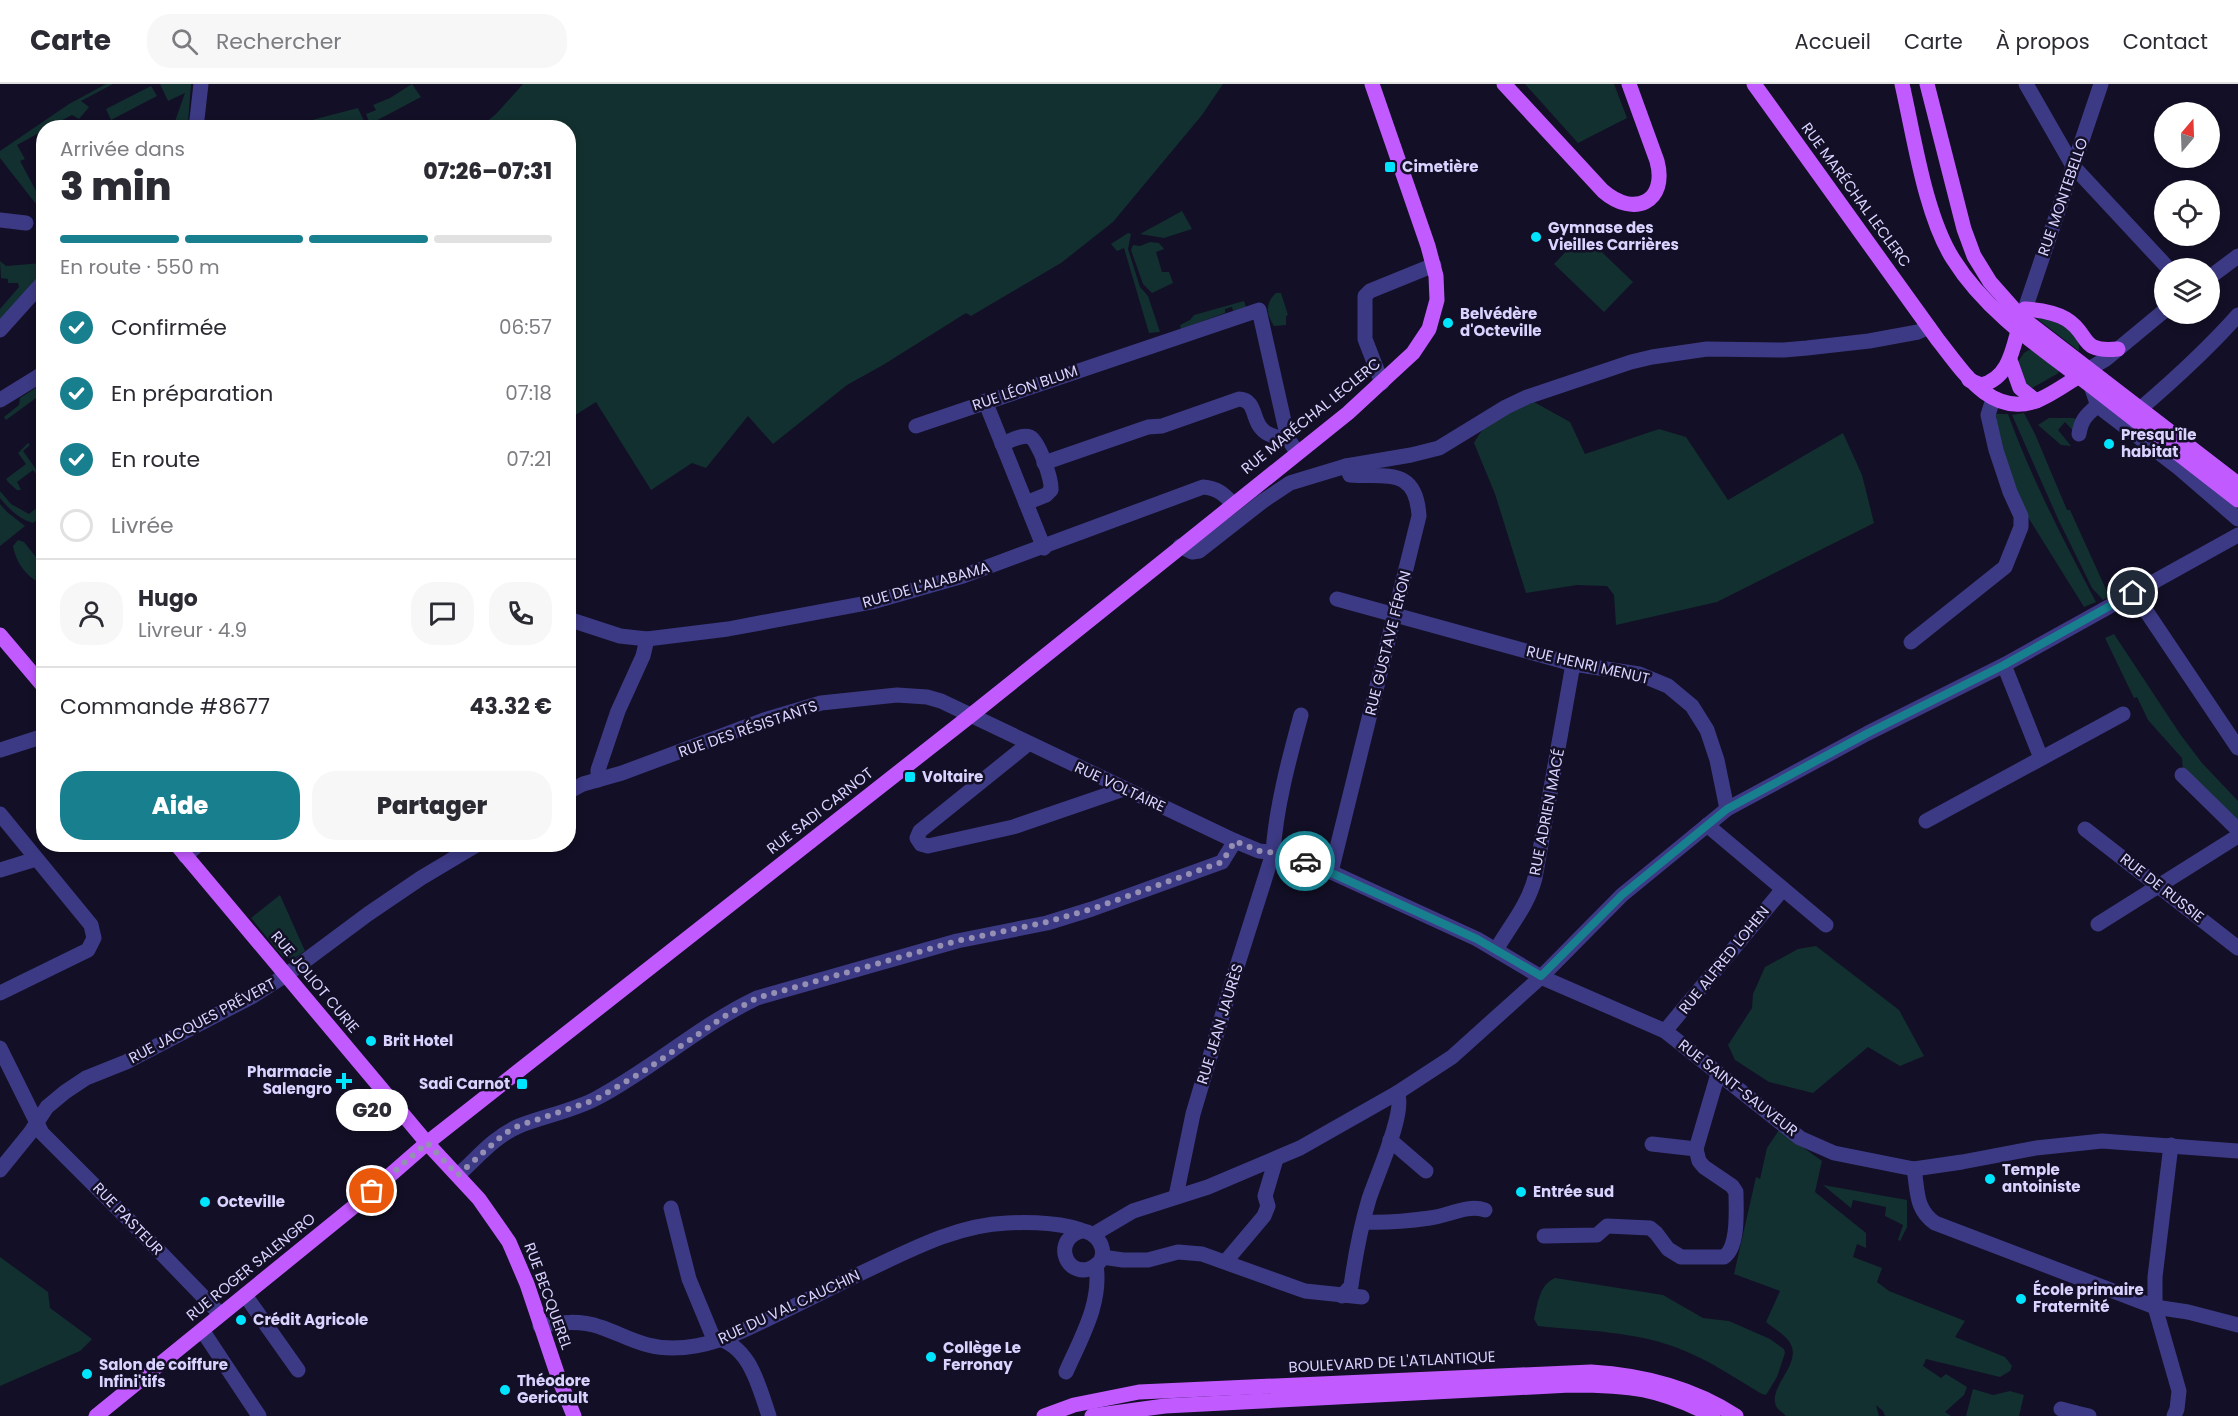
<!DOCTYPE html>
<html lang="fr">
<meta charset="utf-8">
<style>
:root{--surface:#fff;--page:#f7f7f7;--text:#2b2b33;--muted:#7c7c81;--line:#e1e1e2;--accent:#187f8f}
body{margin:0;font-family:Poppins,sans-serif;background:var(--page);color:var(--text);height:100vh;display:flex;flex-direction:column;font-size:22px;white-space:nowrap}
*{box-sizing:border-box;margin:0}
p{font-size:20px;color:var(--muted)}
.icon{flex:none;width:33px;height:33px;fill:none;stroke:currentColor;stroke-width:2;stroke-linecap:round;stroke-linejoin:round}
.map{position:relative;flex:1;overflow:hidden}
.sheet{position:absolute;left:36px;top:36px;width:540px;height:732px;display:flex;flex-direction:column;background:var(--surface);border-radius:24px;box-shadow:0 3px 9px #0003}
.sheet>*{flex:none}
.needle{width:39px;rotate:19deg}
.tools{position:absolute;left:2154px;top:18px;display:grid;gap:12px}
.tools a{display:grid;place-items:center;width:66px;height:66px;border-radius:50%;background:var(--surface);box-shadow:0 3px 9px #0003;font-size:30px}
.pin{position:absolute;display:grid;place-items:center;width:51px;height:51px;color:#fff;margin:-26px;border:3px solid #fff;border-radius:50%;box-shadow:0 2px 6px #0007}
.courier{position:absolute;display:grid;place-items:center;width:60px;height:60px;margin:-30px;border:4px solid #187f8f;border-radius:50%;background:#fff;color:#222;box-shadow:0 2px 8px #0007}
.bubble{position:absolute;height:42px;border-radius:21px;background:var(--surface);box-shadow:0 3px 9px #0003;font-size:20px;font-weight:800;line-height:42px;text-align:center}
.summary em{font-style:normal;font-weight:800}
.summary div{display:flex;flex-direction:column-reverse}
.summary{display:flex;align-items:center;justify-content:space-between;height:102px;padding:0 24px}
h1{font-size:39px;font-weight:800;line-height:45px}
.bar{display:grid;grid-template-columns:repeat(4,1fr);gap:9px 6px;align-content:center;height:72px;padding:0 24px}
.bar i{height:8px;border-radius:4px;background:var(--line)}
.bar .current{background:var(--accent)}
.bar p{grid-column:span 4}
.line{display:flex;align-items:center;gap:15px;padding:0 24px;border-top:2px solid var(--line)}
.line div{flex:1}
.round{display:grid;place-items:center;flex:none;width:63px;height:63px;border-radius:24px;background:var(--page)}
ol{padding:0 24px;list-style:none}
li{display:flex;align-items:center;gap:18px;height:66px}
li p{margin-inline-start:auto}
li .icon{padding:6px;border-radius:50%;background:var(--accent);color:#fff;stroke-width:4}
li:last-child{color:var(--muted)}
li i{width:33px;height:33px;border:3px solid var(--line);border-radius:50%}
.cta{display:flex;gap:12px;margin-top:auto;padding:12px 24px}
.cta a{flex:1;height:69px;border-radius:24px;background:var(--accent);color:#fff;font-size:24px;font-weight:800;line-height:69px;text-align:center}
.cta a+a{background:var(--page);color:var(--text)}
header{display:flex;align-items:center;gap:36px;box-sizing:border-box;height:84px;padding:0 30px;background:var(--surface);border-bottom:2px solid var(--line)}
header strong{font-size:28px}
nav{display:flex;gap:33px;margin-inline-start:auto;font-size:21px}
.search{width:420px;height:54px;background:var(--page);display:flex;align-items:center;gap:15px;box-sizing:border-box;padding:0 21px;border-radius:24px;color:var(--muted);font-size:22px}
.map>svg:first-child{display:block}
.green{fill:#12302f}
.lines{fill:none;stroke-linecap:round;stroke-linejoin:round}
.minor{stroke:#3d3a85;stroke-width:15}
.major{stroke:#c25bff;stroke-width:15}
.done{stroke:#948fb3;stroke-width:6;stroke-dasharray:0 10.8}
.route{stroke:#187f8f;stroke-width:8}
.poi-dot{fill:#00e5ff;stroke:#130f26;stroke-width:2}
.labels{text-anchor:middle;stroke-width:5;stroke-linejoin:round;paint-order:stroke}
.poi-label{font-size:15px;font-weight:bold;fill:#d9d4ff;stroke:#130f26;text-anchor:start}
.street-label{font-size:15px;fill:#d9d4ff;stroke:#130f26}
</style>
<header>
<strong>Carte</strong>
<div class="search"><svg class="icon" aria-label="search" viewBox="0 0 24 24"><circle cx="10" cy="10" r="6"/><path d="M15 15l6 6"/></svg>Rechercher</div>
<nav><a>Accueil</a><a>Carte</a><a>À propos</a><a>Contact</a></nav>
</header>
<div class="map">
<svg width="2238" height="1332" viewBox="0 0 2238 1332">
<rect width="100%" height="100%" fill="#130f26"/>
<g class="green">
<polygon points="106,0 113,0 81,17 89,23 79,35 72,31 49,43 44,44 43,52 39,49 17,61 25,75 20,77 36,107 43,103 43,129 0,74 0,67 69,20"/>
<polygon points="160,0 191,0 188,38 179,43 173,43 185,9 168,17"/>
<polygon points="412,0 421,13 370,40 366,30 376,26 373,21 390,14"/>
<polygon points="523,0 1223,0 1202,31 1113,138 1061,179 971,232 966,229 883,281 847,301 773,360 748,332 706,384 692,379 651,406 596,318 569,335 568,44 480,43 496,30"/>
<polygon points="1525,0 1614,0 1627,34 1578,59"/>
<polygon points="151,2 157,12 111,36 106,25"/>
<polygon points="358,24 366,42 361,43 288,43 270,39 312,36"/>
<polygon points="1182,127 1192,145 1164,154 1140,150"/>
<polygon points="1128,149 1131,150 1128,165 1140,203 1148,212 1160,248 1149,249 1124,164 1117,167 1111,160"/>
<polygon points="1583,150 1633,198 1604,228 1554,180"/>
<polygon points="1150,158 1159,159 1164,165 1156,168 1162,188 1169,188 1173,199 1152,209 1143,200 1131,166 1133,161 1140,162"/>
<polygon points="0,177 6,182 43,179 43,192 0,238 0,225 19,203 18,199 8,199 8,195 1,194"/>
<path d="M1276,209H1281L1288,231L1286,232V241L1274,242C1266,230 1265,219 1276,209Z"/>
<polygon points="1244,217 1246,223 1233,227 1232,223 1225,225 1225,229 1181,245 1180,241 1190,236 1194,231"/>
<path d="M2043,232C2058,239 2081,248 2079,267L2035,233Z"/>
<polygon points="2029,266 2033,266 2057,284 2059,288 2057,290 2032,304 2028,303 2017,279 2024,269"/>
<polygon points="43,299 43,324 36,314 6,336 4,333 19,321 20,314"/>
<path d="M1534,318L1570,338L1585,370L1659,345L1686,353L1728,416L1843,349L1862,391L1874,439L1717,518L1616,541L1614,511L1607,502L1577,501L1526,509L1495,410L1474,359C1488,333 1507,328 1534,318Z"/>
<polygon points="2024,329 2035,350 2067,426 2070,426 2109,512 2103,516 2092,504 2058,435 2012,331"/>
<path d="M1995,330H2008C2032,396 2064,457 2096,518L2084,523L2026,430L2006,390L1994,337L1997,334Z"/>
<polygon points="2049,334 2074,334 2079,339 2076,350 2065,338 2058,346 2071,362 2061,361 2038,341"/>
<polygon points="28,359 30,361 23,367 38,388 36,390 33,386 17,398 21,406 17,406 9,399 0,387 6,395 26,380 18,369"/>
<path d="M0,407L11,420L29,430L43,419V431L33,439C19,435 9,425 0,414Z"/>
<polygon points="0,420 7,428 25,442 0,462"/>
<path d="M18,456L24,458L43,482V500C27,494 16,479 13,462Z"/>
<polygon points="2114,550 2180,650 2202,679 2238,717 2238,739 2183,688 2182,674 2148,636 2137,613 2134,614 2105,554"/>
<polygon points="280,811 305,867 293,875 283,873 251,834"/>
<polygon points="1816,862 1899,926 1924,972 1900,982 1868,963 1813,1009 1769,998 1735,976 1728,961 1752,924 1753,910 1765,883 1798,865"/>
<path d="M1779,1046L1822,1077L1815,1108L1866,1149V1164L1857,1160L1853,1173L1882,1184L1877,1198L1889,1207L1965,1237L1955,1253L2005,1273L2012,1282L2010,1287L2000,1293L1926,1275L1923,1282L1941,1294L1946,1290L1967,1303L1964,1311L1945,1328L1951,1332H1885L1883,1327L1876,1321L1879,1332H1786C1783,1329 1778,1326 1776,1322C1767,1302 1806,1278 1788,1256C1782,1249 1773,1244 1766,1238L1780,1207L1734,1190L1756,1093L1760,1095L1767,1064Z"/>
<polygon points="1823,1101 1907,1116 1907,1143 1900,1157 1898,1156 1903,1141 1885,1132 1886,1123 1853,1116 1851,1124"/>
<polygon points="0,1173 48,1208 50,1224 92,1255 80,1267 0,1302"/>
<path d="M1555,1194L1663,1211L1703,1234L1729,1237L1770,1255L1784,1265L1785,1269L1777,1293L1766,1311L1762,1310C1735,1294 1709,1276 1680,1265C1635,1247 1586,1247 1538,1242L1534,1235C1538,1219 1539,1201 1555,1194Z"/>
<polygon points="1973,1305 1993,1311 2010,1307 2024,1311 2019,1332 1966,1332"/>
</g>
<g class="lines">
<g class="minor">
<polyline points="2026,0 2073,82 2168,184"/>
<polyline points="196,44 201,0"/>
<polyline points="0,136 26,139"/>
<polyline points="2210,193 2238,172"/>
<polyline points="2025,225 2101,0"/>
<polyline points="0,246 44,197"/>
<polyline points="2089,285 2106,275 2164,227"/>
<polyline points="1382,299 1365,255 1365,212 1370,207 1434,181"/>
<polyline points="2091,302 2098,322 2179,384 2238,435"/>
<polyline points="0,316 44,289"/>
<polyline points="985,317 1044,464"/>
<path d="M2140,325C2175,295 2208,265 2238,231"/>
<polyline points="916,342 1259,226 1288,355 1297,368"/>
<path d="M2079,350C2082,330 2092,329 2103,315"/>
<path d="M1002,360C1010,357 1022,350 1030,353C1039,357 1052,396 1051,406L1046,411L1026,419"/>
<path d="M1044,379L1148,343L1162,342L1239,315C1256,316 1252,334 1261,344C1267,352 1278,354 1288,355"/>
<polyline points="1180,462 1192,468 1199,467 1263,417 1290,399 1346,382 1411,371 1439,364 1506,323 1527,313 1631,278 1652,273 1707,265 1784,266 1807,264 1869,257 1918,248 1929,243"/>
<polyline points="2134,509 2238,664"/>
<polyline points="1337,515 1573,580 1639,590 1668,602 1692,622 1707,646 1717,676 1727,725"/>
<path d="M568,535L620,552L647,555L728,545L872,518L963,492L1203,403C1217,404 1224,410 1233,420"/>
<polyline points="1911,558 2005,483 2021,443 2021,432 2010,408 1996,366 1988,331 1993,315"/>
<polyline points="2004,581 2041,674"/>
<polyline points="1028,660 920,747 917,754 921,760 928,762 1013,743 1124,705"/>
<polyline points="0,666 44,652"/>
<polyline points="2182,691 2238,746"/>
<polyline points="598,696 598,686 618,627 643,572 647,555"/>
<polyline points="568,708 583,700 622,689 764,636 821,619 897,611 927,613 941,617 1235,757 1259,767 1288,770 1331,788 1477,855 1541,893 1665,947 1800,1054 1834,1069 1914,1085 1962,1078 2036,1064 2102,1057 2238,1067"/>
<polyline points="0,730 91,841 94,854 88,866 0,909"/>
<polyline points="1926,737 2123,630"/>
<polyline points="1707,741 1826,841"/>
<polyline points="2085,745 2238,864"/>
<polyline points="185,772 199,760"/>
<polyline points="0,786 36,775"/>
<path d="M1331,788L1419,432C1416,382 1386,394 1350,391L1346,382"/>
<polyline points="2098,840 2238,752"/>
<path d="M1496,866C1510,842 1528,821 1535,794L1573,580"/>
<polyline points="1665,947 1783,805"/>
<polyline points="0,964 42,1049 131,1138 220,1230"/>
<polyline points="1390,1056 1426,1087"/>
<polyline points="1652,1060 1696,1065"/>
<polyline points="2171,1061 2155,1193 2155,1223 2179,1307 2177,1325 2174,1332"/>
<path d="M1914,1085C1918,1107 1915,1125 1935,1139L2155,1223L2188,1228L2238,1241"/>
<polyline points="0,1086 30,1049 47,1023 65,1008 86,994 126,978 253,912 286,891 368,830 421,794 478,760"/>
<path d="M458,1091C477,1074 495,1052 519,1042C544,1032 573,1027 597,1014C652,985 700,941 757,914L957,857L1047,839L1092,825L1222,778L1235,757"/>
<path d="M1176,1112L1193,1030L1233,895L1273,769C1276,723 1289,675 1301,631"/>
<path d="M671,1124L689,1195L713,1253C750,1261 758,1300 769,1332"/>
<path d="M1364,1138C1386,1139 1408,1137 1430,1134C1448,1132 1467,1120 1485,1126"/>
<polyline points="1094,1150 1133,1127 1208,1103 1300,1064 1397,1009 1452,973 1541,893 1622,811 1727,725 1868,649 2004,581 2238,451"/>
<path d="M1544,1152L1597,1151L1607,1142L1650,1144L1656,1149L1668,1165L1681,1173H1724C1739,1163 1736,1125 1736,1108L1732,1102L1704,1083L1699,1077L1696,1065L1718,990"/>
<polyline points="1102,1173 1123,1176 1148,1176 1178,1168 1202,1170 1305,1207 1362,1213"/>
<polyline points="1226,1177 1264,1132 1268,1122 1265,1112 1276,1075"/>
<polyline points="245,1211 298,1286"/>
<path d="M1342,1212L1351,1202C1355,1173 1361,1142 1369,1115C1376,1093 1407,1026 1397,1009"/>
<path d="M540,1242C560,1238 580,1236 600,1243C616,1248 631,1257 648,1261C679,1269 714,1260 742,1247C781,1229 819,1210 857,1191C905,1169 954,1141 1007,1139C1027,1138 1052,1139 1071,1143C1076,1144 1080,1146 1084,1147C1104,1151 1111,1178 1089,1185C1064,1192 1053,1154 1082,1147"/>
<polyline points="202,1246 259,1332"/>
<path d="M1066,1288C1081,1254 1102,1219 1096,1181"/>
<polyline points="2061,1325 2076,1329"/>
<polyline points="2074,1332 2076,1329 2089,1332"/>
</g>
<g class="major">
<path d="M1504,0L1603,107C1634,134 1668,118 1657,77L1629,0"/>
<path d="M1754,0L1938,256C1962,286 1990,333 2036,317C2052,311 2069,298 2084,289"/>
<path d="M1902,0C1914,52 1925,131 1953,175C1986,228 2041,264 2090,301C2139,339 2189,378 2238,416"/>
<polyline points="1927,0 1964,145 1974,172 1990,198 2021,233 2238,400"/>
<polyline points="2010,276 2020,304 2036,317"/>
<path d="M1969,296L1981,301C2015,293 2013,252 2025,225C2039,226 2054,228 2066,235C2091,250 2078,269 2118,265"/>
<polyline points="0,551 44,603"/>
<polyline points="176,760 427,1059 479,1115 509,1158 527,1200 559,1295 574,1332"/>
<polyline points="96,1332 357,1120 427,1059 970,632 1348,329 1413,269 1429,245 1437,216 1436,192 1428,162 1372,0"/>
<path d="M1044,1332L1074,1321L1139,1308L1591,1288C1643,1291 1691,1303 1736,1332"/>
<path d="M1092,1332L1165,1322L1570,1301C1631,1301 1658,1304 1713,1332"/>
</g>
</g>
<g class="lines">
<polyline class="done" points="372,1107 427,1059 458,1091 504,1050 518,1042 595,1016 644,987 728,930 757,914 957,857 1047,838 1092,825 1222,778 1235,757 1259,767 1288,770 1305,777"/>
<polyline class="route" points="1305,777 1477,855 1541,892 1622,811 1727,725 1868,649 2004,581 2133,509"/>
</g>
<g class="poi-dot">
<rect x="1384" y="77" width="12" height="12" rx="3"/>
<circle cx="1536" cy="153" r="6"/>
<circle cx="1448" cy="239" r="6"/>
<circle cx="2109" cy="360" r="6"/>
<rect x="904" y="687" width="12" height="12" rx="3"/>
<circle cx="371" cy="957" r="6"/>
<path d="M341 988h6v6h6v6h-6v6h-6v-6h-6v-6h6z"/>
<rect x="516" y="994" width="12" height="12" rx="3"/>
<circle cx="1990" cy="1095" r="6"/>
<circle cx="1521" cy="1108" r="6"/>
<circle cx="205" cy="1118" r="6"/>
<circle cx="2021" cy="1215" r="6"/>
<circle cx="241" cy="1236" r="6"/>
<circle cx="931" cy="1273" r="6"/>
<circle cx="87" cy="1290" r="6"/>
<circle cx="505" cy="1306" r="6"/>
</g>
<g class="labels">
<g class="poi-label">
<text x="1402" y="88">Cimetière</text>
<text x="1548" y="149">Gymnase des<tspan x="1548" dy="17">Vieilles Carrières</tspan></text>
<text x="1460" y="235">Belvédère<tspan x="1460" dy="17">d'Octeville</tspan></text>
<text x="2121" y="356">Presqu'île<tspan x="2121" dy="17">habitat</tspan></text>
<text x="922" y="698">Voltaire</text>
<text x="383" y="962">Brit Hotel</text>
<text x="332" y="993" text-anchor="end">Pharmacie<tspan x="332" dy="17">Salengro</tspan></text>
<text x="510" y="1005" text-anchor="end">Sadi Carnot</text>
<text x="2002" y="1091">Temple<tspan x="2002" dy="17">antoiniste</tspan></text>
<text x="1533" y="1113">Entrée sud</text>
<text x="217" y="1123">Octeville</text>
<text x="2033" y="1211">École primaire<tspan x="2033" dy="17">Fraternité</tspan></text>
<text x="253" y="1241">Crédit Agricole</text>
<text x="943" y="1269">Collège Le<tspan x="943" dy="17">Ferronay</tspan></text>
<text x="99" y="1286">Salon de coiffure<tspan x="99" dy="17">Infini'tifs</tspan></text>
<text x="517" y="1302">Théodore<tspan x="517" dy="17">Gericault</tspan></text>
</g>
<g class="street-label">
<text transform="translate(1856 111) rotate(54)" y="5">RUE MARÉCHAL LECLERC</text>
<text transform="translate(2063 113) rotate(-71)" y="5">RUE MONTEBELLO</text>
<text transform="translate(1025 304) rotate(-19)" y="5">RUE LÉON BLUM</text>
<text transform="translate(1311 332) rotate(-39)" y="5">RUE MARÉCHAL LECLERC</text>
<text transform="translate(926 501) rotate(-16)" y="5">RUE DE L'ALABAMA</text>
<text transform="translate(1388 559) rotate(-76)" y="5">RUE GUSTAVE FÉRON</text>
<text transform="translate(1588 581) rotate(13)" y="5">RUE HENRI MENUT</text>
<text transform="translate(748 645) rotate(-19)" y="5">RUE DES RÉSISTANTS</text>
<text transform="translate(1120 703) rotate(25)" y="5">RUE VOLTAIRE</text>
<text transform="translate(820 727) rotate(-38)" y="5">RUE SADI CARNOT</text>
<text transform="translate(1547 728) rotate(-79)" y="5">RUE ADRIEN MACÉ</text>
<text transform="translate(2162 804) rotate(38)" y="5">RUE DE RUSSIE</text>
<text transform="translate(1724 876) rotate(-51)" y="5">RUE ALFRED LOHEN</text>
<text transform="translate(315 898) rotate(50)" y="5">RUE JOLIOT CURIE</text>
<text transform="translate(202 937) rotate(-28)" y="5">RUE JACQUES PRÉVERT</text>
<text transform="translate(1220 940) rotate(-73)" y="5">RUE JEAN JAURÈS</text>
<text transform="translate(1738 1004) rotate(38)" y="5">RUE SAINT-SAUVEUR</text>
<text transform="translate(128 1135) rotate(46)" y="5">RUE PASTEUR</text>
<text transform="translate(251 1183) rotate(-39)" y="5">RUE ROGER SALENGRO</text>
<text transform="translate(548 1212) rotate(70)" y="5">RUE BECQUEREL</text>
<text transform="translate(789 1223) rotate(-25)" y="5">RUE DU VAL CAUCHIN</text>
<text transform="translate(1392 1278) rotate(-3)" y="5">BOULEVARD DE L'ATLANTIQUE</text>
</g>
</g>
</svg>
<div class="tools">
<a><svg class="needle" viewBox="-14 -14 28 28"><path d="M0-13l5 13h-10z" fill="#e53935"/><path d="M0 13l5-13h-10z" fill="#7c7c81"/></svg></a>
<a><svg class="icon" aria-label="locate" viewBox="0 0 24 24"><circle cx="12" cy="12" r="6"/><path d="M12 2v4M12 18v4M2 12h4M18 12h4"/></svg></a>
<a><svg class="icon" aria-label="layers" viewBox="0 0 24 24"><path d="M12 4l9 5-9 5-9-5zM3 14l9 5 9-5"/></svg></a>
</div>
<div class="pin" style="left:372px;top:1107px;background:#ea580c"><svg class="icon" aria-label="bag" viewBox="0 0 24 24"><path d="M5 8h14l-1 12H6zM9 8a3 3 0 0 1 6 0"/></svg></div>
<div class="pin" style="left:2133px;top:509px;background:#1f2937"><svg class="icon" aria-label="home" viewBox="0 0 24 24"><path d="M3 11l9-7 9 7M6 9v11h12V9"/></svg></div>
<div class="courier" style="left:1305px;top:777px"><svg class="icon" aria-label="car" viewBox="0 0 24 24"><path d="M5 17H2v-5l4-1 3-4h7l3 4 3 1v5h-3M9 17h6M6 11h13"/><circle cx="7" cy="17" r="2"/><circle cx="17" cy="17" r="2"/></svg></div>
<div class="bubble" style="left:336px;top:1005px;width:72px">G20</div>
<section class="sheet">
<div class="summary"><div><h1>3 min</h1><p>Arrivée dans</p></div><em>07:26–07:31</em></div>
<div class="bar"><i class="current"></i><i class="current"></i><i class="current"></i><i></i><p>En route · 550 m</p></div>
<ol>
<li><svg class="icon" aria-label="check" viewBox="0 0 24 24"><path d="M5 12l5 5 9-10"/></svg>Confirmée<p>06:57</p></li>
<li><svg class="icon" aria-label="check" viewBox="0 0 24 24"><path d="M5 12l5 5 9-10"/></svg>En préparation<p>07:18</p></li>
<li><svg class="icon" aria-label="check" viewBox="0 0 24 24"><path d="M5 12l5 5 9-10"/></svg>En route<p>07:21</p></li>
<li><i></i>Livrée</li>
</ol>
<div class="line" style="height:108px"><a class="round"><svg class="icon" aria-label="person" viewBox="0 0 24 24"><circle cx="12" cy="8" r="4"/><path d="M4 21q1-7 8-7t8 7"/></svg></a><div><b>Hugo</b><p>Livreur · 4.9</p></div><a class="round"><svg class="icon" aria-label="chat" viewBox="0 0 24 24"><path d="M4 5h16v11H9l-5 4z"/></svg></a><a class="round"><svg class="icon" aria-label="phone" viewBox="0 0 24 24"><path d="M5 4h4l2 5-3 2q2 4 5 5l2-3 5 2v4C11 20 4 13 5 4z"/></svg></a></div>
<div class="line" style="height:78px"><div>Commande #8677</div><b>43.32 €</b></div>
<div class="cta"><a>Aide</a><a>Partager</a></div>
</section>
</div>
